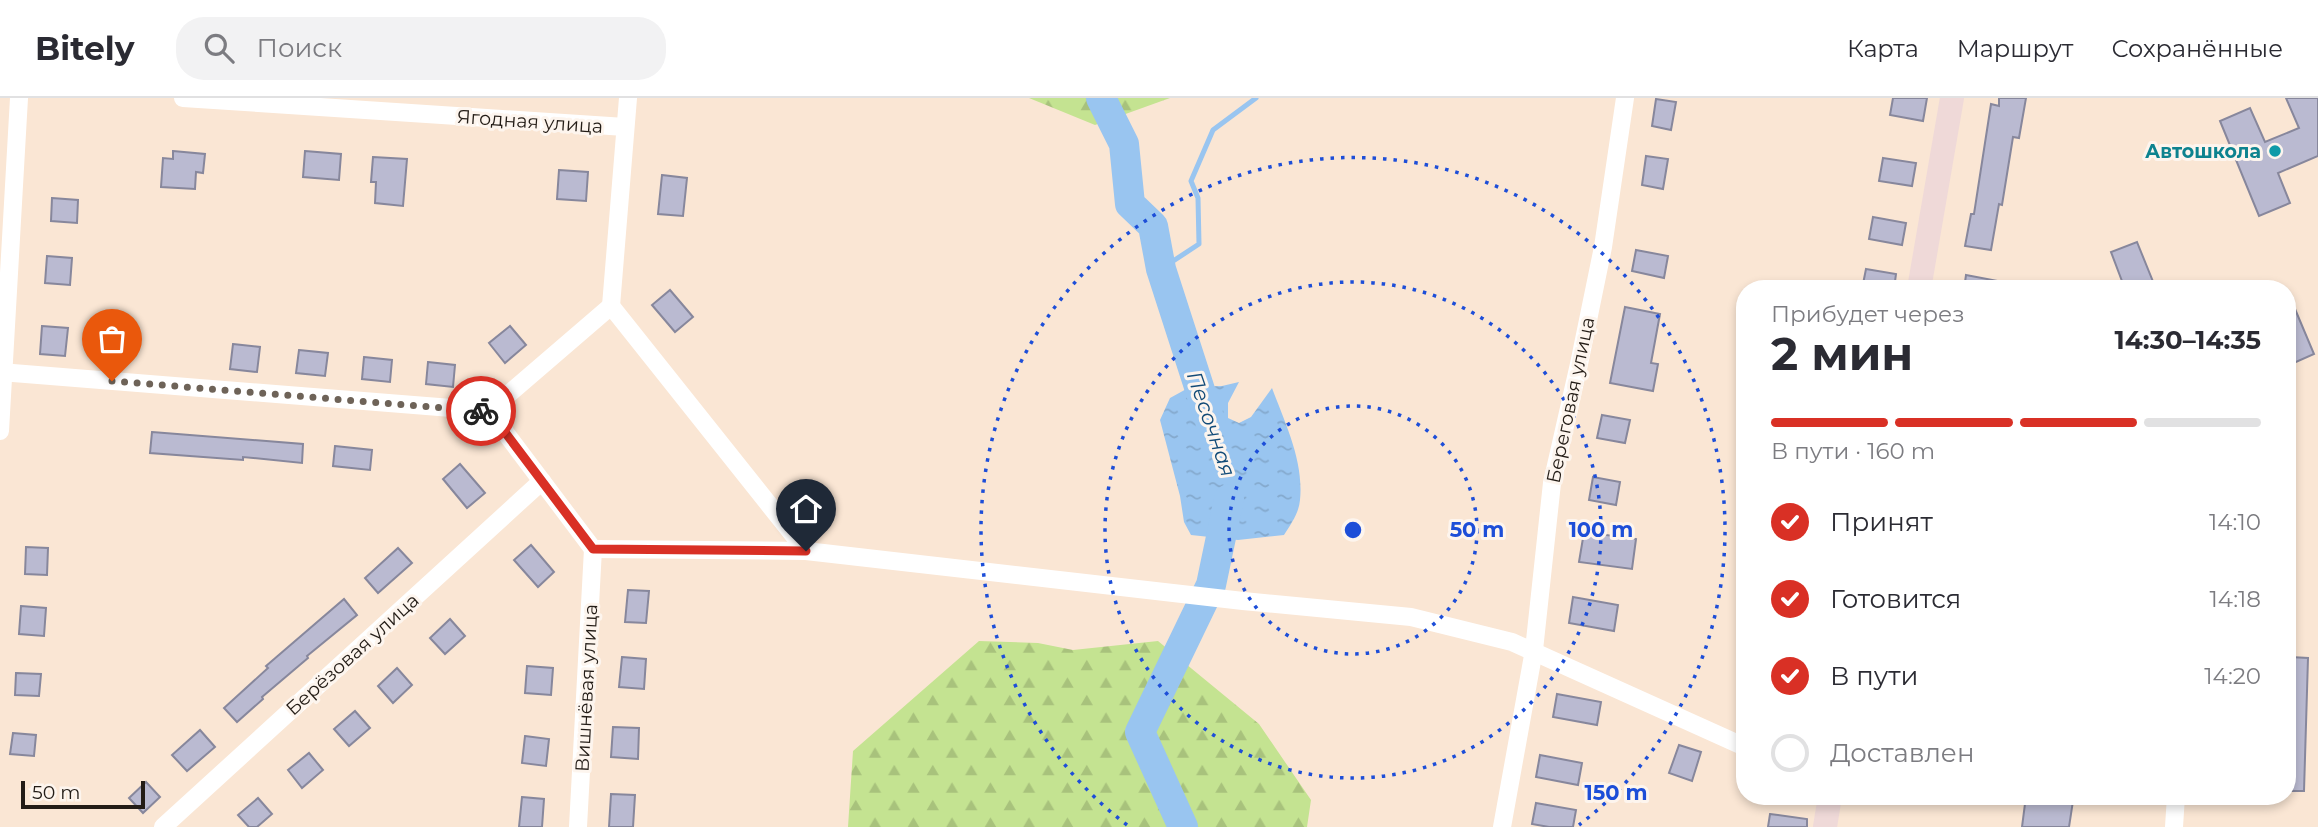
<!DOCTYPE html>
<html lang="ru">
<meta charset="utf-8">
<style>
:root{--surface:#fff;--page:#f2f2f3;--text:#2b2b33;--muted:#7c7c81;--line:#e1e1e2;--accent:#d93025}
body{margin:0;font-family:Montserrat,sans-serif;background:var(--page);color:var(--text);height:100vh;display:flex;flex-direction:column;font-size:26px;white-space:nowrap}
*{box-sizing:border-box;margin:0}
p{font-size:23px;color:var(--muted)}
.icon{flex:none;width:38px;height:38px;fill:none;stroke:currentColor;stroke-width:2;stroke-linecap:round;stroke-linejoin:round}
.map{position:relative;flex:1;overflow:hidden}
.sheet{position:absolute;left:1736px;top:182px;width:560px;height:525px;display:flex;flex-direction:column;background:var(--surface);border-radius:28px;box-shadow:0 4px 10px #0003}
.sheet>*{flex:none}
.scale{position:absolute;left:21px;bottom:18px;width:124px;box-sizing:border-box;padding-left:7px;border:4px solid #231c16;border-top:0;font-size:19px;line-height:24px;white-space:nowrap;color:#231c16;-webkit-text-stroke:5px #fdf5ee;paint-order:stroke}
.pin{position:absolute;display:grid;place-items:center;width:60px;height:60px;color:#fff;margin:-72px -30px;border-radius:50% 50% 50% 0;rotate:-45deg;box-shadow:0 0 7px #0007}
.pin .icon{rotate:45deg}
.courier{position:absolute;display:grid;place-items:center;width:70px;height:70px;margin:-35px;border:5px solid #d93025;border-radius:50%;background:#fff;color:#222;box-shadow:0 2px 9px #0007}
.overview em{font-style:normal;font-weight:700}
.overview div{display:flex;flex-direction:column-reverse}
.overview{display:flex;align-items:center;justify-content:space-between;height:119px;padding:0 35px}
h1{font-size:46px;font-weight:700;line-height:52px}
.bar{display:grid;grid-template-columns:repeat(4,1fr);gap:10px 7px;align-content:center;height:84px;padding:0 35px}
.bar i{height:9px;border-radius:5px;background:var(--line)}
.bar .on{background:var(--accent)}
.bar p{grid-column:span 4}
ol{padding:0 35px;list-style:none}
li{display:flex;align-items:center;gap:21px;height:77px}
li p{margin-inline-start:auto}
li .icon{padding:7px;border-radius:50%;background:var(--accent);color:#fff;stroke-width:4}
li:last-child{color:var(--muted)}
li i{width:38px;height:38px;border:4px solid var(--line);border-radius:50%}
header{display:flex;align-items:center;gap:42px;box-sizing:border-box;height:98px;padding:0 35px;background:var(--surface);border-bottom:2px solid var(--line)}
header strong{font-size:33px}
nav{display:flex;gap:38px;margin-inline-start:auto;font-size:24px}
.search{width:490px;height:63px;background:var(--page);display:flex;align-items:center;gap:18px;box-sizing:border-box;padding:0 24px;border-radius:28px;color:var(--muted);font-size:26px}
.map>svg:first-child{display:block}
.forest{fill:url(#forest-firs)}
.water{fill:url(#water-ripples)}
.lines{fill:none;stroke-linecap:round;stroke-linejoin:round}
.stream{stroke:#99c5f0;stroke-width:5}
.river{stroke:#99c5f0;stroke-width:30}
.building{fill:#babad1;stroke:#87879c;stroke-width:2}
.street{stroke:#fff;stroke-width:18}
.secondary{stroke:#efd9d8;stroke-width:24}
.done{stroke:#6e6358;stroke-width:7;stroke-dasharray:0 12.6}
.route{stroke:#d93025;stroke-width:9}
.ring{fill:none;stroke:#1d4ed8;stroke-width:3.5;stroke-dasharray:3.5 7}
.culture-dot{fill:#0f9aa8;stroke:#fdf5ee;stroke-width:2.5}
.labels{text-anchor:middle;stroke-width:6;stroke-linejoin:round;paint-order:stroke}
.street-label{font-size:19px;fill:#231c16;stroke:#fdf5ee}
.culture-label{font-size:19px;font-weight:bold;fill:#0d838f;stroke:#fdf5ee;text-anchor:end}
.water-label{font-size:21px;font-style:italic;fill:#124b78;stroke:#fdf5ee}
.centre{fill:#1d4ed8;stroke:#fdf5ee;stroke-width:3.5}
.ring-label{font-size:21px;text-anchor:middle;font-weight:bold;fill:#1d4ed8;stroke:#fdf5ee;stroke-width:6;stroke-linejoin:round;paint-order:stroke}
</style>
<header>
<strong>Bitely</strong>
<div class="search"><svg class="icon" aria-label="search" viewBox="0 0 24 24"><circle cx="10" cy="10" r="6"/><path d="M15 15l6 6"/></svg>Поиск</div>
<nav><a>Карта</a><a>Маршрут</a><a>Сохранённые</a></nav>
</header>
<div class="map">
<svg width="2318" height="729" viewBox="0 0 2318 729">
<defs>
<pattern id="forest-firs" width="22" height="20" patternUnits="userSpaceOnUse" patternTransform="scale(1.75)"><rect width="22" height="20" fill="#c4e391"/><path d="M5 1l3.5 6h-7zM16 11l3.5 6h-7z" fill="#a8c27c"/></pattern>
<pattern id="water-ripples" width="26" height="14" patternUnits="userSpaceOnUse" patternTransform="scale(1.75)"><rect width="26" height="14" fill="#99c5f0"/><path d="M2 4q2-2 4 0t4 0M15 11q2-2 4 0t4 0" fill="none" stroke="#84a9cd"/></pattern>
</defs>
<rect width="100%" height="100%" fill="#fae6d4"/>
<g class="forest">
<polygon points="1029,0 1170,0 1095,27"/>
<polygon points="979,543 1038,545 1073,552 1158,543 1259,626 1311,702 1307,729 848,729 853,653"/>
</g>
<path class="water" d="M1239,284L1228,305V320L1239,325L1251,319L1272,290C1285,325 1304,363 1300,402C1299,415 1291,426 1284,437L1238,442L1191,437L1184,424L1180,398L1160,322L1170,300L1190,289L1222,288Z"/>
<g class="lines">
<polyline class="stream" points="1161,171 1199,146 1198,100 1191,83 1213,32 1256,0"/>
<g class="river">
<polyline points="1101,0 1124,46 1130,106 1153,128 1161,171 1211,326"/>
<polyline points="1183,729 1140,634 1211,487 1229,401"/>
</g>
</g>
<g class="building">
<polygon points="1893,0 1927,0 1923,23 1890,17"/>
<polygon points="1999,0 2026,0 2019,40 2013,39 2002,107 1999,106 1991,152 1965,148 1971,116 1974,116 1991,6 1999,8"/>
<polygon points="2286,0 2318,0 2318,58 2278,75 2290,105 2259,118 2220,23 2250,10 2265,44 2299,30"/>
<polygon points="1656,1 1676,4 1671,32 1652,28"/>
<polygon points="173,53 205,56 203,75 196,74 195,91 161,89 163,60 173,61"/>
<polygon points="305,53 341,56 339,82 303,79"/>
<polygon points="1646,58 1668,61 1663,91 1642,87"/>
<polygon points="373,59 407,61 403,108 375,105 376,84 371,84"/>
<polygon points="1883,60 1916,65 1912,88 1879,83"/>
<polygon points="559,72 588,74 586,103 557,101"/>
<polygon points="662,77 687,80 683,118 658,116"/>
<polygon points="52,100 78,102 77,125 51,123"/>
<polygon points="1873,119 1906,125 1902,147 1869,141"/>
<polygon points="2137,144 2156,191 2125,191 2111,154"/>
<polygon points="1636,152 1668,158 1664,180 1632,173"/>
<polygon points="47,158 72,160 70,187 45,185"/>
<polygon points="1866,171 1896,176 1894,191 1862,191"/>
<polygon points="1966,177 2003,184 2002,191 1964,191"/>
<polygon points="670,192 693,219 675,234 652,207"/>
<polygon points="2287,192 2314,256 2287,268"/>
<polygon points="1625,209 1660,216 1651,265 1658,266 1653,293 1610,285"/>
<polygon points="42,228 68,230 65,258 40,256"/>
<polygon points="510,228 526,247 505,265 489,245"/>
<polygon points="233,246 260,249 257,274 230,271"/>
<polygon points="299,252 328,255 325,278 296,275"/>
<polygon points="364,259 392,262 390,284 362,281"/>
<polygon points="428,264 455,267 453,289 426,286"/>
<polygon points="1602,317 1630,322 1625,345 1597,340"/>
<polygon points="152,334 303,346 302,365 243,359 243,362 150,355"/>
<polygon points="335,348 372,352 370,372 333,368"/>
<polygon points="460,366 485,395 467,410 443,381"/>
<polygon points="1593,379 1620,384 1616,407 1589,402"/>
<polygon points="1584,434 1636,441 1632,471 1579,464"/>
<polygon points="531,447 554,474 538,489 514,462"/>
<polygon points="26,449 48,450 47,477 25,476"/>
<polygon points="398,450 412,465 378,495 365,480"/>
<polygon points="628,492 649,493 646,525 625,524"/>
<polygon points="1573,499 1618,507 1614,533 1569,525"/>
<polygon points="344,501 357,517 307,558 308,560 262,599 263,601 237,624 224,610 268,570 266,568"/>
<polygon points="21,508 46,510 44,538 19,536"/>
<polygon points="450,521 465,538 445,556 430,540"/>
<polygon points="622,559 646,561 644,591 619,589"/>
<polygon points="2290,559 2308,560 2304,693 2287,693"/>
<polygon points="527,568 553,570 551,597 525,595"/>
<polygon points="397,570 412,587 393,605 378,588"/>
<polygon points="16,575 41,576 39,598 15,597"/>
<polygon points="1557,596 1601,604 1597,627 1553,619"/>
<polygon points="355,613 370,630 349,648 334,631"/>
<polygon points="613,629 639,630 638,661 611,659"/>
<polygon points="200,632 215,649 187,673 172,657"/>
<polygon points="13,635 36,637 34,658 10,656"/>
<polygon points="525,638 549,641 546,668 522,665"/>
<polygon points="1679,647 1701,654 1692,683 1669,675"/>
<polygon points="309,655 323,672 302,690 288,672"/>
<polygon points="1540,657 1582,665 1578,687 1536,679"/>
<polygon points="146,684 160,699 143,715 129,700"/>
<polygon points="611,696 635,697 633,729 609,729"/>
<polygon points="2026,698 2073,703 2069,729 2022,729"/>
<polygon points="522,699 544,701 542,729 519,729"/>
<polygon points="258,700 272,716 257,729 249,729 238,717"/>
<polygon points="1536,705 1576,712 1573,729 1549,729 1532,726"/>
<polygon points="1770,716 1807,721 1807,729 1768,729"/>
</g>
<g class="lines">
<g class="street">
<polyline points="183,0 625,29"/>
<polyline points="611,208 806,453"/>
<polyline points="611,208 628,0"/>
<polyline points="0,274 489,313"/>
<polyline points="489,313 593,451"/>
<polyline points="489,313 611,208"/>
<polyline points="0,333 19,0"/>
<polyline points="593,451 806,453 1243,503 1411,519 1512,544 1745,649"/>
<polyline points="163,729 542,383"/>
<polyline points="578,729 593,451"/>
<polyline points="1502,729 1534,552 1552,385 1579,266 1603,149 1625,0"/>
<polyline points="2174,729 2176,698"/>
</g>
<g class="secondary">
<polyline points="1919,191 1952,0"/>
<polyline points="1825,729 1830,698"/>
</g>
</g>
<g class="lines">
<polyline class="done" points="112,283 481,313"/>
<polyline class="route" points="481,313 489,313 593,451 806,453"/>
</g>
<g class="ring">
<circle cx="1353" cy="432" r="124"/>
<circle cx="1353" cy="432" r="248"/>
<path d="M1127 727A372 372 0 1 1 1579 727"/>
</g>
<circle class="culture-dot" cx="2275" cy="53" r="7"/>
<g class="labels">
<g class="street-label">
<text transform="translate(530 23) rotate(4)" y="7">Ягодная улица</text>
<text transform="translate(1570 302) rotate(-78)" y="7">Береговая улица</text>
<text transform="translate(352 556) rotate(-42)" y="7">Берёзовая улица</text>
<text transform="translate(586 590) rotate(-87)" y="7">Вишнёвая улица</text>
</g>
<g class="culture-label">
<text x="2261" y="60">Автошкола</text>
</g>
<g class="water-label">
<text transform="translate(1211 326) rotate(71)" y="7">Песочная</text>
</g>
</g>
<circle cx="1353" cy="432" r="10" class="centre"/>
<g class="ring-label">
<text x="1477" y="439">50 m</text>
<text x="1601" y="439">100 m</text>
<text x="1616" y="702">150 m</text>
</g>
</svg>
<div class="scale">50 m</div>
<div class="pin" style="left:112px;top:283px;background:#ea580c"><svg class="icon" aria-label="bag" viewBox="0 0 24 24"><path d="M5 8h14l-1 12H6zM9 8a3 3 0 0 1 6 0"/></svg></div>
<div class="pin" style="left:806px;top:453px;background:#1f2937"><svg class="icon" aria-label="home" viewBox="0 0 24 24"><path d="M3 11l9-7 9 7M6 9v11h12V9"/></svg></div>
<div class="courier" style="left:481px;top:313px"><svg class="icon" aria-label="bike" viewBox="0 0 24 24"><circle cx="6" cy="16" r="4"/><circle cx="18" cy="16" r="4"/><path d="M6 16l4-8h5l3 8M10 8l3 8H6M13 5h3"/></svg></div>
<section class="sheet">
<div class="overview"><div><h1>2 мин</h1><p>Прибудет через</p></div><em>14:30–14:35</em></div>
<div class="bar"><i class="on"></i><i class="on"></i><i class="on"></i><i></i><p>В пути · 160 m</p></div>
<ol>
<li><svg class="icon" aria-label="check" viewBox="0 0 24 24"><path d="M5 12l5 5 9-10"/></svg>Принят<p>14:10</p></li>
<li><svg class="icon" aria-label="check" viewBox="0 0 24 24"><path d="M5 12l5 5 9-10"/></svg>Готовится<p>14:18</p></li>
<li><svg class="icon" aria-label="check" viewBox="0 0 24 24"><path d="M5 12l5 5 9-10"/></svg>В пути<p>14:20</p></li>
<li><i></i>Доставлен</li>
</ol>
</section>
</div>
